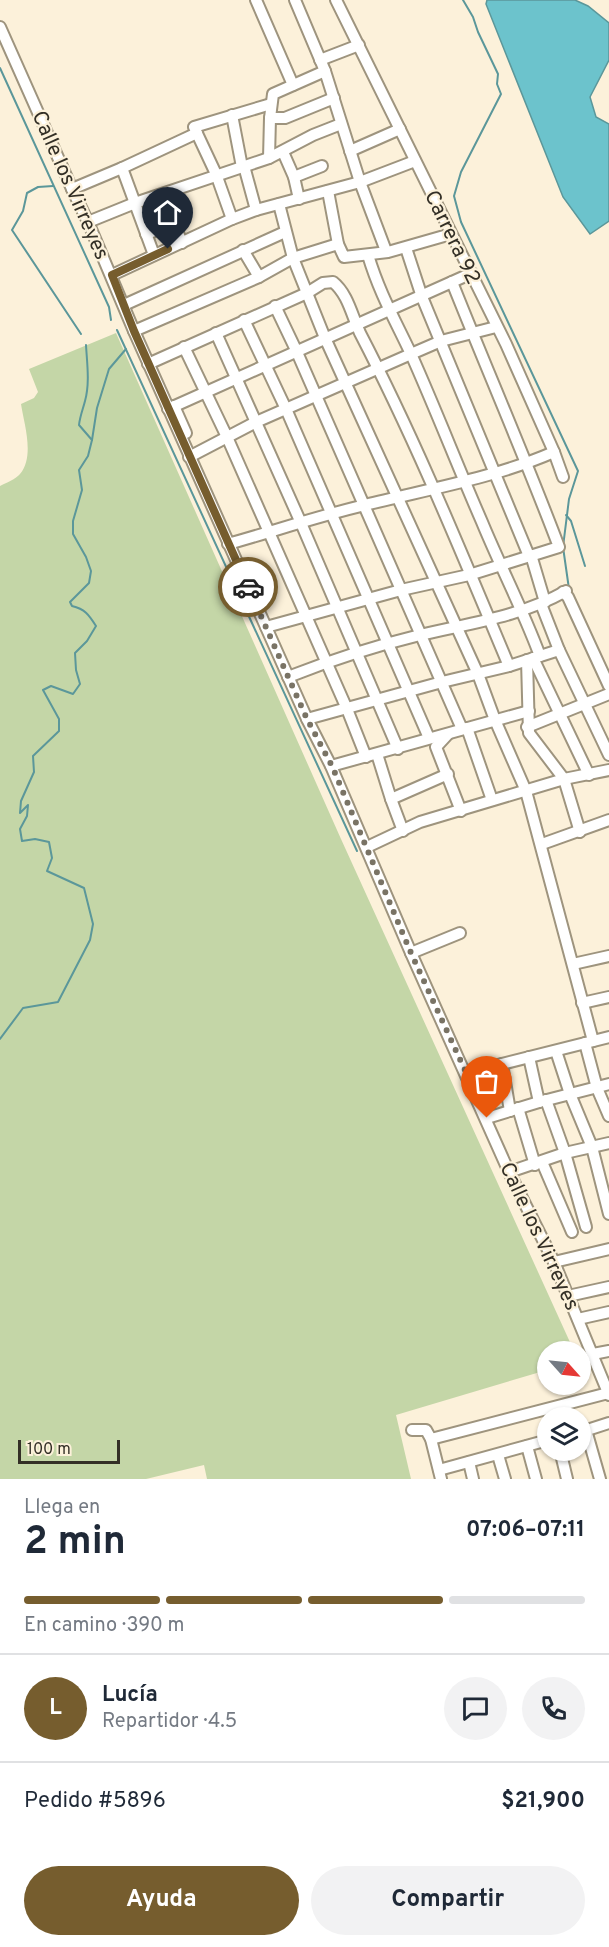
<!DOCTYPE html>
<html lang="es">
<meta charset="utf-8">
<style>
:root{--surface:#fff;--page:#f2f2f3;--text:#1f2937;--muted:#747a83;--line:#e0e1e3;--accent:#765d2e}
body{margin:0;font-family:Overpass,sans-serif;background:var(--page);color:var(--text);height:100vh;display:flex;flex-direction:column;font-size:22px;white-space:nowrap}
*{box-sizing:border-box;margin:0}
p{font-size:20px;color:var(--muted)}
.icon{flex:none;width:33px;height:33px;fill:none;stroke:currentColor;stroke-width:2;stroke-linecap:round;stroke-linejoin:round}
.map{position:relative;height:1479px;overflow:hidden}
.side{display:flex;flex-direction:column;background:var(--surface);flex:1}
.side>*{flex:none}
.needle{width:39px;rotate:117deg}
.tools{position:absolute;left:537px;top:1341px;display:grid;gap:12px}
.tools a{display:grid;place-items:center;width:54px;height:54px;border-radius:50%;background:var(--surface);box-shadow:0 2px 4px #0004;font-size:30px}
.scale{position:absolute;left:18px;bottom:15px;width:102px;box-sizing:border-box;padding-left:6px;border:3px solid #332f26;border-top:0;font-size:16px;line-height:21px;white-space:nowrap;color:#332f26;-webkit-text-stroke:4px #fcf1da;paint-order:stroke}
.pin{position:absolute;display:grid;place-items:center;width:51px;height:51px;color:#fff;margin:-62px -26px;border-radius:50% 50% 50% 0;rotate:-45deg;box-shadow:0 0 6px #0007}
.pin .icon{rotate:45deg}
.courier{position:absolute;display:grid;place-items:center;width:60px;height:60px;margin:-30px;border:4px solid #765d2e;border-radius:50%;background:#fff;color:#222;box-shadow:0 2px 8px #0007}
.overview em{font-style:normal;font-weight:700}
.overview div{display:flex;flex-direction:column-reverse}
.overview{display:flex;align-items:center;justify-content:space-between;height:102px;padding:0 24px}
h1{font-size:39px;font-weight:700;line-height:45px}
.bar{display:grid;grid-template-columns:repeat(4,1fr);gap:9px 6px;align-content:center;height:72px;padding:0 24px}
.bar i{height:8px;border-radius:4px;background:var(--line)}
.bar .on{background:var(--accent)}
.bar p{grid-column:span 4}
.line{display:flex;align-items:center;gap:15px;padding:0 24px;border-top:2px solid var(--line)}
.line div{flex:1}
.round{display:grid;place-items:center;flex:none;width:63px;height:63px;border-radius:32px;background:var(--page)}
.cta{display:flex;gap:12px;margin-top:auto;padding:12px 24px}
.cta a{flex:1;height:69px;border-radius:36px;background:var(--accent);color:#fff;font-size:24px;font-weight:700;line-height:69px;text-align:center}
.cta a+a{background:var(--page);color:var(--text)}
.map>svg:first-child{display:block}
.green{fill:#c4d6a7}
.water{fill:#6cc3cc;stroke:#5b979a;stroke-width:1.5}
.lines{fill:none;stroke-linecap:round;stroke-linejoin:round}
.stream{stroke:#5b979a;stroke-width:2}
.minor-casing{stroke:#9e947e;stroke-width:14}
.minor{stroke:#fff;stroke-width:10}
.done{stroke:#797365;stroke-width:6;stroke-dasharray:0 10.8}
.route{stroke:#765d2e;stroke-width:8}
.labels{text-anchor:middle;stroke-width:4.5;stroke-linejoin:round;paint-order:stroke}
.street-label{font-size:21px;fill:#332f26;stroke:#fcf1da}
</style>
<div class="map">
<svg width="609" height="1479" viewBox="0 0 609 1479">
<rect width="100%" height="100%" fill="#fcf1da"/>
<path class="green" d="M116,333L341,839L574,1351L548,1352L547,1370L396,1415L411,1479H207L204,1465L146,1479H0V486C6,483 16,479 20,474C35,456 24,424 21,404L34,398L38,392L29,369Z"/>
<polygon class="water" points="487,0 575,0 588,6 609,23 609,60 590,97 596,117 609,124 609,221 590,234 563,197 486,4"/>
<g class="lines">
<g class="stream">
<polyline points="463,0 473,17 478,32 498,74 497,84 501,94 461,172 454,196 461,222 578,471 569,499 563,547 569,589"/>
<polyline points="0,68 109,307 111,320"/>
<polyline points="53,186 38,187 27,193 23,211 12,230 81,334"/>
<polyline points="117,330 357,851"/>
<polyline points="92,440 97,408 109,369 126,349"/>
<polyline points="566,515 571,521 585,566"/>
<path d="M0,1039L23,1008L58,1002L90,940L93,924L84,888L47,871L52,858L49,842L35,839L22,841L20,829L27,816L28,805L20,813L21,801L34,772L33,756L59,731V719L43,690L51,686L73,694L80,684L76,670L75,653L87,641L96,626C89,615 85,609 72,606L70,602L89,583L91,571L86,557L73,534V521L82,490L79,470L88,456L92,440L79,425C80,416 83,409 85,401C90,383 87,363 86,345"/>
</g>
<g class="minor-casing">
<g id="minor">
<polyline points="256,0 293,85"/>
<polyline points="295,0 325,71 360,182 386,251"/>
<polyline points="336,0 506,344 554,452 563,477"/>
<polyline points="0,27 72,189 88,222 134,331 307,719 331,766 411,953 509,1172 554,1262 609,1395"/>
<polyline points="320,60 359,45"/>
<polyline points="232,115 242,167"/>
<polyline points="270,118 285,118 334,98"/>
<polyline points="350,151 400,129"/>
<polyline points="283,152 294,177 299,199"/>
<polyline points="269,158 270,118 273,94 325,71"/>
<polyline points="244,166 256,210"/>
<polyline points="122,168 154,255"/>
<polyline points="294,177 322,166"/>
<polyline points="72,189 122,168 197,133"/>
<polyline points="328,191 338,244 344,257 388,252 451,234"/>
<polyline points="163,194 182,243"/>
<polyline points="279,204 293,258 325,338 478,674 495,720 526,791 593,1041"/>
<polyline points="232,219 216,174 194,127 271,104"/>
<polyline points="88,222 135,203 269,158 313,135 341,124"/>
<polyline points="146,234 174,224"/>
<polyline points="406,248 422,297 529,556"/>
<polyline points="243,250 259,277"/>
<path d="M368,255C379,292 395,320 411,354C436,410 458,467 482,522C501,568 523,610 540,656"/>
<polyline points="112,275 232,219 256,210 360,182 415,161"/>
<polyline points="124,305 285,232"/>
<polyline points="275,306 296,350 462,729"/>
<polyline points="244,320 286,409 429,738"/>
<polyline points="134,331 259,277 293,258 338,244"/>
<polyline points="216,333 301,523 398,749"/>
<polyline points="184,347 227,437 347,709 366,757"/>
<path d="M148,364L307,293L323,283L333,282C348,294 352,316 360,333C416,441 462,554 509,666"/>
<polyline points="174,406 186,433"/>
<polyline points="168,409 472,273"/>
<polyline points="189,457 256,422 411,354 441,341 496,327"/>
<path d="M228,544C274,531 319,516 365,505C429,489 494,478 554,452"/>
<polyline points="531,555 545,602"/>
<polyline points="563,592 568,597 609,686"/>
<polyline points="541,604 559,650 609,755"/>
<path d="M266,627L401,590L469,575L559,547C525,457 487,370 452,282"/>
<polyline points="533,658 589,775"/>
<polyline points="527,660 529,733 564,779 580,832"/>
<path d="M288,677C331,660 375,646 420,635C470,623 520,617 566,591"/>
<polyline points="307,719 442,682 509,666 559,650"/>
<polyline points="527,727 609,694"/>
<polyline points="467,728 492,800"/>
<polyline points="448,734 436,747 461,811"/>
<polyline points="377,754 391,799"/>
<polyline points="331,766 529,711"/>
<polyline points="403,831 391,799 448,774"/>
<polyline points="542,844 609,820"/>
<polyline points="367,847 420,822 564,779 609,770"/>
<polyline points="411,953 460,933"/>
<polyline points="573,964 609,956"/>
<polyline points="582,1003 609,997"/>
<polyline points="585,1043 597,1088 609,1116"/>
<polyline points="556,1051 570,1094 592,1147 609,1214"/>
<polyline points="529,1057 539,1102"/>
<polyline points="502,1064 510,1111"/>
<polyline points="467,1076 482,1069 609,1037"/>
<polyline points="546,1100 565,1153 586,1227"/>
<polyline points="518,1108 535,1165"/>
<polyline points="487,1118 539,1102 609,1084"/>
<polyline points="542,1162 572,1232"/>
<polyline points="509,1172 565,1153 609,1143"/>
<polyline points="554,1262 609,1249"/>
<polyline points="568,1296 609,1287"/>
<polyline points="578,1319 609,1312"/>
<polyline points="593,1354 609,1351"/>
<polyline points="412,1430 426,1430 431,1439 441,1479"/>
<polyline points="586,1430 600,1479"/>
<polyline points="581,1432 609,1423"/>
<polyline points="431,1439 608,1393"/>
<polyline points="527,1446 536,1479"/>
<polyline points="560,1450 567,1479"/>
<polyline points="498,1455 505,1479"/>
<polyline points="469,1462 473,1479"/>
<polyline points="439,1470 548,1440"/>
</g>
</g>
<use href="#minor" class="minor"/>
</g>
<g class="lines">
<polyline class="done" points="248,587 307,719 332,766 411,953 487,1118"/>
<polyline class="route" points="168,249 112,275 134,331 248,587"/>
</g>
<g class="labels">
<g class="street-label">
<text transform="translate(71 185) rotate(66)" y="7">Calle los Virreyes</text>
<text transform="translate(453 237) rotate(64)" y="7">Carrera 92</text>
<text transform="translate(540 1236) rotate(65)" y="7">Calle los Virreyes</text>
</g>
</g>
</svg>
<div class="tools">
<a><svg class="needle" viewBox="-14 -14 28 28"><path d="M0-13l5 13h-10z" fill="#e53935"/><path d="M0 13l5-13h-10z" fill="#747a83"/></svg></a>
<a><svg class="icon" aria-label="layers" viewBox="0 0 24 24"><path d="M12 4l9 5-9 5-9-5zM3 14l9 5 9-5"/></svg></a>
</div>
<div class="scale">100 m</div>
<div class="pin" style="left:487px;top:1118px;background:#ea580c"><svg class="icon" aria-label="bag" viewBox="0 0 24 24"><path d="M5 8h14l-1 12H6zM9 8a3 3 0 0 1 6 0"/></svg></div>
<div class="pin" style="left:168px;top:249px;background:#1f2937"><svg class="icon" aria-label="home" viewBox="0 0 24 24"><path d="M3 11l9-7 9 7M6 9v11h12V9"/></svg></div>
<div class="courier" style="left:248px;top:587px"><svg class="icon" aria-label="car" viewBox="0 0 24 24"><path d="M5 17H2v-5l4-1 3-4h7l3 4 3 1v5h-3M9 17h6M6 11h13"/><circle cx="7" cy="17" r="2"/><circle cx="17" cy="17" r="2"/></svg></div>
</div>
<section class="side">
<div class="overview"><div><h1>2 min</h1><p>Llega en</p></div><em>07:06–07:11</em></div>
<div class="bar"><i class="on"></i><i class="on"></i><i class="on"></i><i></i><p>En camino · 390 m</p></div>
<div class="line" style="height:108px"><b class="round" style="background:var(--accent);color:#fff">L</b><div><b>Lucía</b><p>Repartidor · 4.5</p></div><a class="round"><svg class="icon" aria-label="chat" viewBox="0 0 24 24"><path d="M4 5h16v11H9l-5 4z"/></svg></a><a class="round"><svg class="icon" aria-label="phone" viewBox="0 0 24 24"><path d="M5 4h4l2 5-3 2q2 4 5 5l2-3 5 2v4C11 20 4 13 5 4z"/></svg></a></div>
<div class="line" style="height:78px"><div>Pedido #5896</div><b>$21,900</b></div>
<div class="cta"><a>Ayuda</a><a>Compartir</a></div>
</section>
